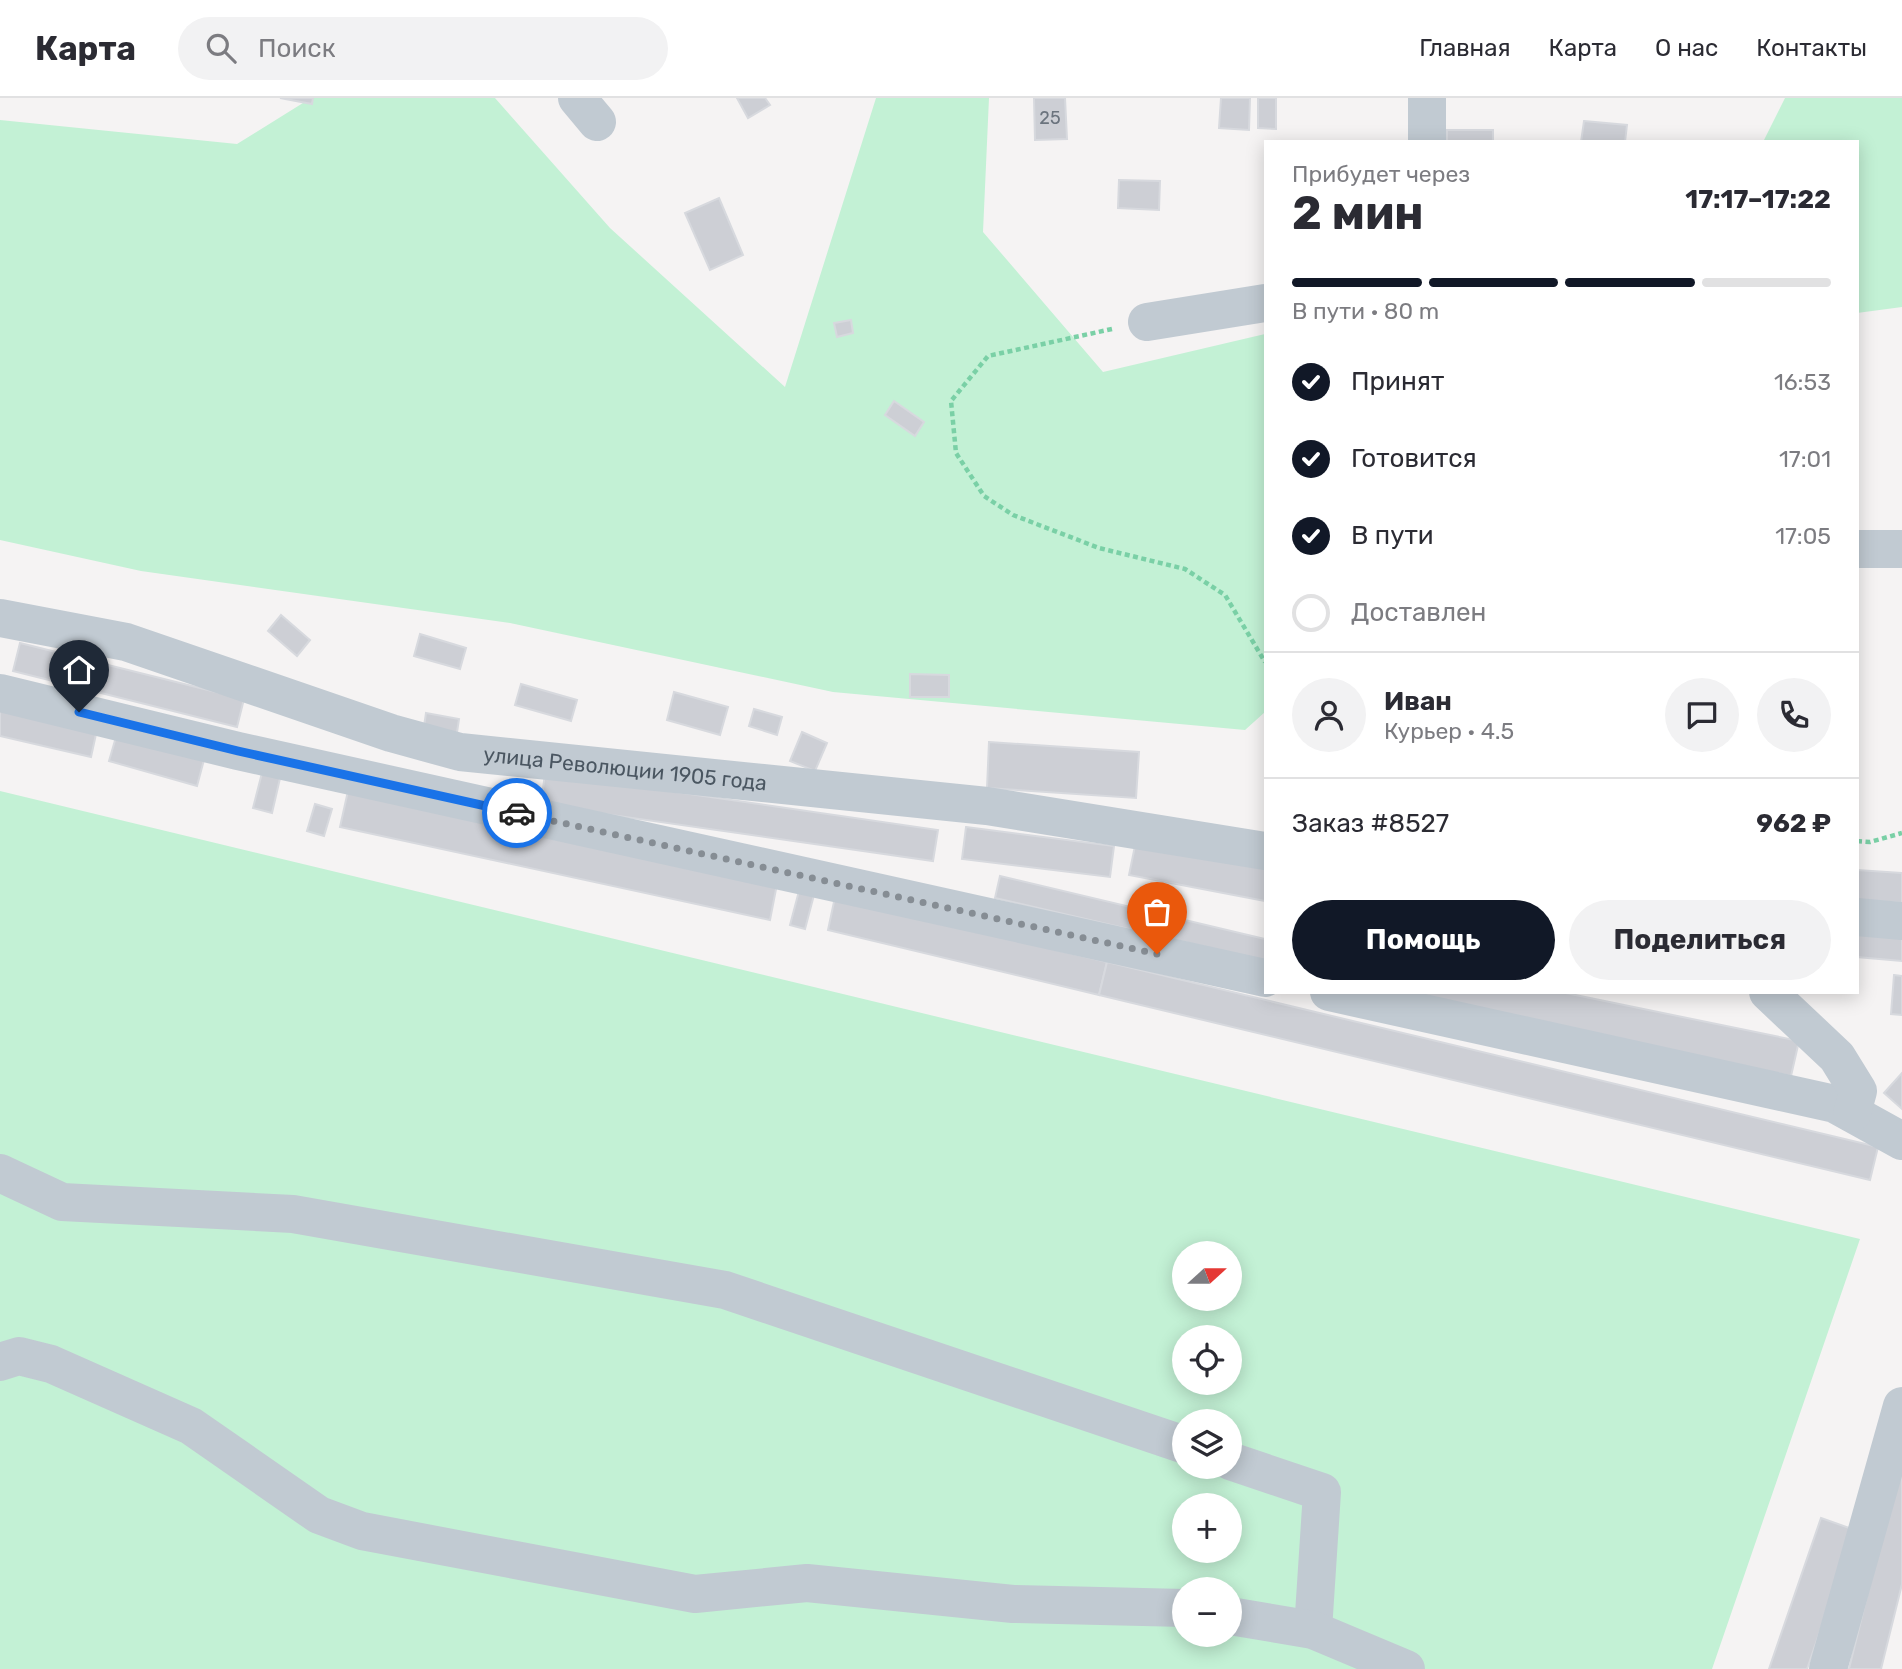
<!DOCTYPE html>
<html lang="ru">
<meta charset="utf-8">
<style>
:root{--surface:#fff;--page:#f2f2f3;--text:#2b2b33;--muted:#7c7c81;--line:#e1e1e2;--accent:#111827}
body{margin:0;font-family:Rubik,sans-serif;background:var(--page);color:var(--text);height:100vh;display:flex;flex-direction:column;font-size:26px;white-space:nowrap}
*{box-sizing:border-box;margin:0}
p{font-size:23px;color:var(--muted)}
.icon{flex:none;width:38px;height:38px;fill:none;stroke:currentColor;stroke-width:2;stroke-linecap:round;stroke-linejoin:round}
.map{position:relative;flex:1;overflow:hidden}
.side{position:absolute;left:1264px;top:42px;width:595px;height:854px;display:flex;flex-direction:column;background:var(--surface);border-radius:0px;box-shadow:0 4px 18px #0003}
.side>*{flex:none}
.needle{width:46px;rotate:69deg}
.tools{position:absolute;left:1172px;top:1143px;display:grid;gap:14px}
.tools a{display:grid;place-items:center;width:70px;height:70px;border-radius:50%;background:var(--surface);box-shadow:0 4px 18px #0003;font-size:35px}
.pin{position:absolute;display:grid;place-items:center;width:60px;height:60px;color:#fff;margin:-72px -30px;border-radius:50% 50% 50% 0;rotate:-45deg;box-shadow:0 0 7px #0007}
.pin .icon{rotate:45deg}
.courier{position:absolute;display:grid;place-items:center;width:70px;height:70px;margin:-35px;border:5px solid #1a73e8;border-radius:50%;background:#fff;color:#222;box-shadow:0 2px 9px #0007}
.head em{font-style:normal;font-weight:700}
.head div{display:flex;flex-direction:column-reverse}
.head{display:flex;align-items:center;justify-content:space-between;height:119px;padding:0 28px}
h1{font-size:46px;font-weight:700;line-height:52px}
.bar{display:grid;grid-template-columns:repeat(4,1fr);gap:10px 7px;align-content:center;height:84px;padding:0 28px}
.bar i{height:9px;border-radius:5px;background:var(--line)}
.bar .on{background:var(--accent)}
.bar p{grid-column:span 4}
.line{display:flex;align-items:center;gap:18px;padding:0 28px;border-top:2px solid var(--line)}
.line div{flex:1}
.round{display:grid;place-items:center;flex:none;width:74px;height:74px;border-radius:37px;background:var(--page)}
ol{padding:0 28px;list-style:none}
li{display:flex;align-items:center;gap:21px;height:77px}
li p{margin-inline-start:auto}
li .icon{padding:7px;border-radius:50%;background:var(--accent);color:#fff;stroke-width:4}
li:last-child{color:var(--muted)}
li i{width:38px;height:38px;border:4px solid var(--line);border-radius:50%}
.button{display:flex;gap:14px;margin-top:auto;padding:14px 28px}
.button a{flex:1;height:80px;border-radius:42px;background:var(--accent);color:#fff;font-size:28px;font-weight:700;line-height:80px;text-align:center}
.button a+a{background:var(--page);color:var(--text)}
header{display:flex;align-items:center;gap:42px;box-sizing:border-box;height:98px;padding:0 35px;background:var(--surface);border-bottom:2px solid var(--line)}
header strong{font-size:33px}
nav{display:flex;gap:38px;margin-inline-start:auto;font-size:24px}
.search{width:490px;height:63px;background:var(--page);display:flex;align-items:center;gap:18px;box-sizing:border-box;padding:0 24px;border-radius:38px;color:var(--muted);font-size:26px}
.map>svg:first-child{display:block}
.green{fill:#c3f1d5;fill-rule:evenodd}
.building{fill:#cdcfd5;stroke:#d7d9de;stroke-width:2}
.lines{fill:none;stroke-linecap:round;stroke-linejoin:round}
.path{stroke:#7ad0a6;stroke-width:4.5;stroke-dasharray:5 3.5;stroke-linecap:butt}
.minor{stroke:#c1cad2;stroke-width:38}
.done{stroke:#868d94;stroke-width:7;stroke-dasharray:0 12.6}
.route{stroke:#1a73e8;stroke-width:9}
.labels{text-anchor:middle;stroke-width:5;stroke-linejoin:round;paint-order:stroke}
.number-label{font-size:18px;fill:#6b747e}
.street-label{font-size:21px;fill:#4a5661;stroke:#fff}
</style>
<header>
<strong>Карта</strong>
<div class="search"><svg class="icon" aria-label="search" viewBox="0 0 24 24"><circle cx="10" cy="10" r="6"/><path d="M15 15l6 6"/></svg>Поиск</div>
<nav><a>Главная</a><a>Карта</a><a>О нас</a><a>Контакты</a></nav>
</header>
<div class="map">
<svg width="1902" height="1571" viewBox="0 0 1902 1571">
<rect width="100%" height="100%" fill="#f5f3f3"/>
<g class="green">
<polygon points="311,0 495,0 610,130 785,289 876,0 989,0 983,134 1103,274 1265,236 1265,614 1245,632 833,594 510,525 141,473 0,442 0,22 237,46"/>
<polygon points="1785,0 1902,0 1902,209 1857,215 1857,44 1763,44"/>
<path d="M0,693L1860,1141L1712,1571H0ZM1185,1155H1230V1200H1185ZM1185,1239H1230V1284H1185ZM1185,1323H1230V1368H1185ZM1185,1407H1230V1452H1185ZM1185,1491H1230V1536H1185Z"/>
</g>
<g class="building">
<polygon points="280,0 313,0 312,6"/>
<polygon points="737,0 765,0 770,7 748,20"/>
<polygon points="1034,0 1065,0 1067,41 1035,42"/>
<polygon points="1221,0 1250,0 1249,32 1219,30"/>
<polygon points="1258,0 1276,0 1276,31 1258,30"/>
<polygon points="1584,23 1627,27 1625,44 1581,44"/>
<rect x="1447" y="32" width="46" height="12"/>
<polygon points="1119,82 1160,83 1159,112 1118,110"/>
<polygon points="719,100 743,157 710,172 685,115"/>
<polygon points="851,222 853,235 837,239 834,225"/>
<polygon points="894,303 924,324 915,338 885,317"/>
<polygon points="281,517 310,542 297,558 268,533"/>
<polygon points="420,536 466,550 460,571 414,558"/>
<polygon points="20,545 244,601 237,629 13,573"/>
<polygon points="910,576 949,577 949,599 910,599"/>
<polygon points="521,586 577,602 571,623 515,607"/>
<polygon points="674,594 728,609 720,637 667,622"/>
<polygon points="0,605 98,627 91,659 0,638"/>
<polygon points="754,611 782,619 777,637 749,628"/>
<polygon points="426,615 459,621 456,641 423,635"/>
<polygon points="118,632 205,658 197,688 109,663"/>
<polygon points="802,634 827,645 815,673 790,663"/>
<polygon points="989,644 1139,654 1136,700 987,690"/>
<polygon points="263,671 281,676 272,715 253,710"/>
<polygon points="545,675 938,732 933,763 541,707"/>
<polygon points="348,693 777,786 770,822 340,729"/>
<polygon points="315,706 332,711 324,738 307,733"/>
<polygon points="966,729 1114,748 1110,779 962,761"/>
<polygon points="1136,743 1265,768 1265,803 1129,777"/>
<polygon points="1857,772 1902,775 1902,805 1857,802"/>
<polygon points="1000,778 1265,841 1265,863 995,800"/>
<polygon points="799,793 814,797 805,831 790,827"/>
<polygon points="835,799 1107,864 1099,897 828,832"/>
<polygon points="1857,834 1902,838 1902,863 1857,859"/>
<polygon points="1107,864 1878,1049 1870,1082 1099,897"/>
<polygon points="1894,877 1902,878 1902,917 1891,916"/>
<polygon points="1385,894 1561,894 1799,943 1791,978"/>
<polygon points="1902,975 1902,1011 1884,995"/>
<polygon points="1898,1371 1902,1372 1902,1486 1881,1571 1849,1571"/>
<polygon points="1821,1420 1855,1432 1807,1571 1769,1571"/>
</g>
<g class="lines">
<g class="path">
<polyline points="1112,231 988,258 951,303 956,355 984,398 1013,417 1099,450 1185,471 1225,497 1265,564"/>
<polyline points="1857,743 1870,744 1902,735"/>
</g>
<g class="minor">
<polyline points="577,0 597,24"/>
<polyline points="1427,44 1427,0"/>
<polyline points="1147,224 1265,205"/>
<polyline points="1857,451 1902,451"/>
<path id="s1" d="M0,520L126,544L391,635L460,654L987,708L1265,753"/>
<polyline points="0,595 238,653 1265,880"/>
<polyline points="1857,819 1902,823"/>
<polyline points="1329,894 1835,1006 1902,1043"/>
<polyline points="1768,894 1837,959 1858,993 1852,1015"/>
<polyline points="0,1075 62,1104 293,1116 725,1192 1185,1347"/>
<polyline points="0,1264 19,1258 51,1266 191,1328 319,1417 362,1433 695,1496 807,1485 1013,1506 1185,1510"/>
<polyline points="1230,1363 1322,1394 1313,1532"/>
<polyline points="1230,1518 1313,1532 1406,1571"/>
<polyline points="1828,1571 1902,1308"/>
</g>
</g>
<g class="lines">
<polyline class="done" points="517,715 1157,856"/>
<polyline class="route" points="79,614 238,653 517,715"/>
</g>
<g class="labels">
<g class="number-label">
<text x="1050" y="26">25</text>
</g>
<g class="street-label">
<text dy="7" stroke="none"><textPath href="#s1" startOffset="646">улица Революции 1905 года</textPath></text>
</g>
</g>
</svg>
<div class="tools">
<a><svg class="needle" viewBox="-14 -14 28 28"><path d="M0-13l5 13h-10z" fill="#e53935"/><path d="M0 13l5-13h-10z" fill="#7c7c81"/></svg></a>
<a><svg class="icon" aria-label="locate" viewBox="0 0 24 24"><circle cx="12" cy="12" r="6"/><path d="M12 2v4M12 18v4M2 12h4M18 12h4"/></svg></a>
<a><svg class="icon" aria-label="layers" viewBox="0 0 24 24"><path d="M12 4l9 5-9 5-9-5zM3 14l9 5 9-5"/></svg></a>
<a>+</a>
<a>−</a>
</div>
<div class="pin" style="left:1157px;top:856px;background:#ea580c"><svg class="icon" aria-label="bag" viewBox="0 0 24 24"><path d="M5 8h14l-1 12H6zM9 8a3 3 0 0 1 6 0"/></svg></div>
<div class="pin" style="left:79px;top:614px;background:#1f2937"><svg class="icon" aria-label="home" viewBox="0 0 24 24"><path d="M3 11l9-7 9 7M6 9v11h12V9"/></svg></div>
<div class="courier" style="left:517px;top:715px"><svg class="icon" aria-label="car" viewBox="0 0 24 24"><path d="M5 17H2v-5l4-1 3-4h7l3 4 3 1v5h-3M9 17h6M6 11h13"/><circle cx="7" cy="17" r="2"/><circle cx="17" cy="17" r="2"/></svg></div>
<section class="side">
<div class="head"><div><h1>2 мин</h1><p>Прибудет через</p></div><em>17:17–17:22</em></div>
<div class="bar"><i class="on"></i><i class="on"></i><i class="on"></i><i></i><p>В пути · 80 m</p></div>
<ol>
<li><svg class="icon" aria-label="check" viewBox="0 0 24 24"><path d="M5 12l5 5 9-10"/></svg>Принят<p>16:53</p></li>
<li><svg class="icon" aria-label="check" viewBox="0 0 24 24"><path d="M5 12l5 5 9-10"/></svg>Готовится<p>17:01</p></li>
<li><svg class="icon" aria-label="check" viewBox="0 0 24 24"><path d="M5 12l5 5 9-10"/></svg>В пути<p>17:05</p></li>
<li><i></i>Доставлен</li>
</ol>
<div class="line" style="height:126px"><a class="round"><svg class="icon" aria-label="person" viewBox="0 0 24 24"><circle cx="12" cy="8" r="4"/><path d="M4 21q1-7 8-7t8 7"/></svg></a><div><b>Иван</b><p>Курьер · 4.5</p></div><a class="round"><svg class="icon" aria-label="chat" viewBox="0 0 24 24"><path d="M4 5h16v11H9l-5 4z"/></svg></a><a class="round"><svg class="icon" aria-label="phone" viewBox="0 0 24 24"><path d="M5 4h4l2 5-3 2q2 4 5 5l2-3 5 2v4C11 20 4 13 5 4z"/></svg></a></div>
<div class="line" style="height:91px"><div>Заказ #8527</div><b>962 ₽</b></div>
<div class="button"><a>Помощь</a><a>Поделиться</a></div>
</section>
</div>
